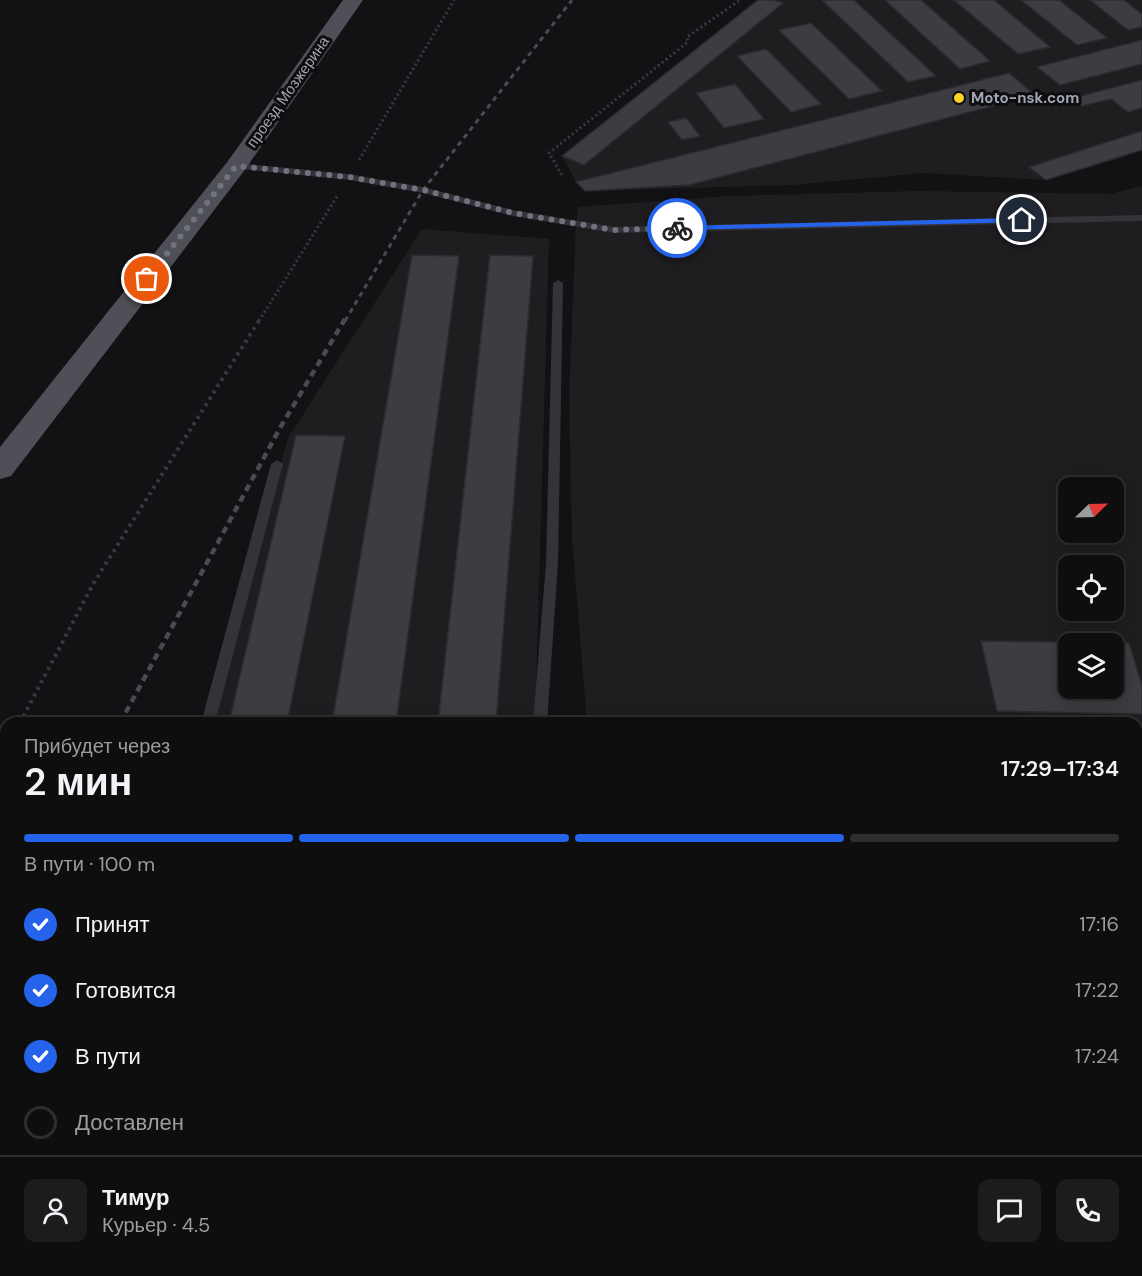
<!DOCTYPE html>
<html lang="ru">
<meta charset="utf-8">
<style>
:root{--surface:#0e0e0f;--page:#1c1c1d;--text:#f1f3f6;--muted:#9b9c9e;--line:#2e2e2f;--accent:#2563eb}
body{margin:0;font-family:"DM Sans",sans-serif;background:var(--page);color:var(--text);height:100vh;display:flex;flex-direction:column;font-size:22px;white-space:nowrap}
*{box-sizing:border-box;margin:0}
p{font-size:20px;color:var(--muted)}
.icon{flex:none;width:33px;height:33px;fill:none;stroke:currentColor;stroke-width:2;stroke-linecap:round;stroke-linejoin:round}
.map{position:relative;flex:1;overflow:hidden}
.drawer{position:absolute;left:0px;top:717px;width:1143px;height:560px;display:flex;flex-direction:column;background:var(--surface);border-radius:18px 18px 0 0;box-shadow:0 3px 15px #0003,0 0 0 2px var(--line)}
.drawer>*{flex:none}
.needle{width:39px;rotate:67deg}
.buttons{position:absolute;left:1058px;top:477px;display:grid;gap:12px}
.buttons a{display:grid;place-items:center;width:66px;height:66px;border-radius:12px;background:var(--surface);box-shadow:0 3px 15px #0003,0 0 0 2px var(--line);font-size:30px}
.pin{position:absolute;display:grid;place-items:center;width:51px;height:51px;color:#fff;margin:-26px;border:3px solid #fff;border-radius:50%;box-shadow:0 2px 6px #0007}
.courier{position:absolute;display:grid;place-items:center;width:60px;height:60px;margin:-30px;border:4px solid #2563eb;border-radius:50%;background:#fff;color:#222;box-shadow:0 2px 8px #0007}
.summary em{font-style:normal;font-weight:600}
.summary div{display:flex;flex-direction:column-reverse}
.summary{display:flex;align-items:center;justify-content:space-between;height:102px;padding:0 24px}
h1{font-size:39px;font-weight:600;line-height:45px}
.bar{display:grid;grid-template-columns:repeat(4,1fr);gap:9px 6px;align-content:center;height:72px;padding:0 24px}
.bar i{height:8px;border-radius:4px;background:var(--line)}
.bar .on{background:var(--accent)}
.bar p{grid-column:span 4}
.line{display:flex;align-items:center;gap:15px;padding:0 24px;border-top:2px solid var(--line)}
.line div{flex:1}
.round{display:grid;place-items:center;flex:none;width:63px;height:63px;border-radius:12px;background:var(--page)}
ol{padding:0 24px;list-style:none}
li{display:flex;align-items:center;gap:18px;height:66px}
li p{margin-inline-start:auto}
li .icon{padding:6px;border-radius:50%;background:var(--accent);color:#fff;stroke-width:4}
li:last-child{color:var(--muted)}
li i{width:33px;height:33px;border:3px solid var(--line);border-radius:50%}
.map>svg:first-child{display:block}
.built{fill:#1e1e21;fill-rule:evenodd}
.building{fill:#3c3c41;stroke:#2c2c30;stroke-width:1.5;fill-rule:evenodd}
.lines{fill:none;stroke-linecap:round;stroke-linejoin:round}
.path-far2{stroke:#393940;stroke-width:3;stroke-dasharray:2 3;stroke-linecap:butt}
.path-far1{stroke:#393940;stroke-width:4;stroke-dasharray:3 4.5;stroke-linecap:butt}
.path{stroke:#393940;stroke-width:4.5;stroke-dasharray:4 5;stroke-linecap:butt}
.lane{fill:#333339;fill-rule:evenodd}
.primary{fill:#4f4f58;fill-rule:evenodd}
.rail-far2{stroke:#4a4a52;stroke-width:3;stroke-dasharray:5 4.5;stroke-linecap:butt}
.rail-far1{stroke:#4a4a52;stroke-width:4.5;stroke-dasharray:7 5;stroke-linecap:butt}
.rail{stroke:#4a4a52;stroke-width:5;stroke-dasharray:9 8;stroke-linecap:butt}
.route{fill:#2563eb}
.done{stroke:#70727d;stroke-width:6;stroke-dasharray:0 10.8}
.poi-dot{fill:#fad323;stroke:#0d0d0e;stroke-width:2}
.labels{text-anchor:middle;stroke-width:6;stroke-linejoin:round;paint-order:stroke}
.far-street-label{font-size:15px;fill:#a2a5b5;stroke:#0d0d0e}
.far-poi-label{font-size:15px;font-weight:bold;fill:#a2a5b5;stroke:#0d0d0e;text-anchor:start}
</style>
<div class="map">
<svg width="1142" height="1276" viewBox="0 0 1142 1276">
<rect width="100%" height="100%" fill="#121214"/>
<g class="built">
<polygon points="758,0 1142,0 1142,150 1046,180 925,173 792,185 585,191 576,182 562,156"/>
<path d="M1142,186V1276H600V1271L1137,1270V723H587L572,537L569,397L576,223L578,207L728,196L920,191L1110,194ZM1068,488H1113V532H1068ZM1068,566H1113V610H1068ZM1068,644H1113V688H1068Z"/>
<polygon points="422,229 549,239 535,723 210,723 288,438"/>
<polygon points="60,1270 520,1271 520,1276 59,1276"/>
</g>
<g class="building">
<polygon points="758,0 773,0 783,3 584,165 562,156"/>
<polygon points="822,0 854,0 936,76 908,82"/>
<polygon points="885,0 921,0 990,61 960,69"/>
<polygon points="954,0 994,0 1050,47 1018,54"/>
<polygon points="1021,0 1059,0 1107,38 1077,45"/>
<polygon points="1090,0 1124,0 1142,14 1142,27 1128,30"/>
<polygon points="811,23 882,91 849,99 779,30"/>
<polygon points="1142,40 1142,64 1060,85 1037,67"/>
<polygon points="766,49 821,104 791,112 737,56"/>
<polygon points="1009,73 1035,95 689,185 585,191 576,182"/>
<polygon points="1142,80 1142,108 1128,112 1111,99 1082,106 1073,98"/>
<polygon points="735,84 764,119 724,128 696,93"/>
<polygon points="686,118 700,136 682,140 668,122"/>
<polygon points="1142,131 1142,150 1046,180 1029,167"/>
<polygon points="412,255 459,256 396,723 332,723"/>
<polygon points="490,255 533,256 496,723 438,723"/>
<polygon points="296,435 345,436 287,723 229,723"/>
<path d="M981,641L1129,643L1142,685V714L997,711ZM1068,644H1113V688H1068Z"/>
<polygon points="100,1270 177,1270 176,1276 99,1276"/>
<polygon points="238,1270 321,1270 321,1276 237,1276"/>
<polygon points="377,1270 453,1270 452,1276 376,1276"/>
</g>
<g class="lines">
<g class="path-far2">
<polyline points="359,160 454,0"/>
<polyline points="562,175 549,153 688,42 687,37 740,0"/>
<polyline points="259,321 338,195"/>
</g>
<polyline class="path-far1" points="20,723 93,584 260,319"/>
<polyline class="path" points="0,760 6,749"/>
<g class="lane">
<polygon points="236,163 349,174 423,187 513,210 614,227 1142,215 1142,221 614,233 513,216 423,193 349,180 233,168 233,164"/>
<polygon points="558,280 563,283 558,563 547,723 533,723 546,563 553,283"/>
<polygon points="277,460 283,464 215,723 201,723 271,464"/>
<polygon points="51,1270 69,1270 68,1276 50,1276"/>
<rect x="489" y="1270" width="18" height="6"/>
</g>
<polygon class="primary" points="343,0 363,0 244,171 11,476 0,479 0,447 228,161"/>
<polyline class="rail-far2" points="345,321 423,190 572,0"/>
<polyline class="rail-far1" points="120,723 280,428 345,319"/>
<polyline class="rail" points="0,944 6,933"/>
</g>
<polygon class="route" points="1022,218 1025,222 677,230 674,228 677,226"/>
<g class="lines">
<polyline class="done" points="147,279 236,166 349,177 423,190 513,213 614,230 677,228"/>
</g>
<circle class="poi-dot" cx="959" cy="98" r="6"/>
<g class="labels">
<g class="far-street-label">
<text transform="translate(288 92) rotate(-55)" y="5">проезд Мозжерина</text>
</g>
<g class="far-poi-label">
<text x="971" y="103">Moto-nsk.com</text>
</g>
</g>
</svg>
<div class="buttons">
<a><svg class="needle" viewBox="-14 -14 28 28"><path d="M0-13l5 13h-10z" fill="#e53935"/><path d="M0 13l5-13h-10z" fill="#9b9c9e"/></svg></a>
<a><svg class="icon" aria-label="locate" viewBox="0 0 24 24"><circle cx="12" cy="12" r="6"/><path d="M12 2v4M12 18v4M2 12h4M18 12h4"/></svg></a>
<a><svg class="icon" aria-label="layers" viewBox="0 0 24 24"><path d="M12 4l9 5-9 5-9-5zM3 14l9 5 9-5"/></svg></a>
</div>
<div class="pin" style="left:147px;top:279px;background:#ea580c"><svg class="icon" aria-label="bag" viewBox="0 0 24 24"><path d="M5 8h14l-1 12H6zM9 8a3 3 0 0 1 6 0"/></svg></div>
<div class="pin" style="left:1022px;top:220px;background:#1f2937"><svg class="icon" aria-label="home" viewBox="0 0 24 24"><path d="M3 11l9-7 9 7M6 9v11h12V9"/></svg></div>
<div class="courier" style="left:677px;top:228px"><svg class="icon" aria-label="bike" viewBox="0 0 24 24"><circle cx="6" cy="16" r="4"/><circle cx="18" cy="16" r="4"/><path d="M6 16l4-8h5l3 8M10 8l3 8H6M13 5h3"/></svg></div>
<section class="drawer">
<div class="summary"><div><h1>2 мин</h1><p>Прибудет через</p></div><em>17:29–17:34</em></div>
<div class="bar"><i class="on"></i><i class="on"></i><i class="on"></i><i></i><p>В пути · 100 m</p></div>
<ol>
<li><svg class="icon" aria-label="check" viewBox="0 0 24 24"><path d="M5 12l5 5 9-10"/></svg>Принят<p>17:16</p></li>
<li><svg class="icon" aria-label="check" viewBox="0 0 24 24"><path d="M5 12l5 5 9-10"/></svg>Готовится<p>17:22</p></li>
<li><svg class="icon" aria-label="check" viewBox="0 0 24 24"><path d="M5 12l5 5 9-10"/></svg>В пути<p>17:24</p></li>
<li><i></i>Доставлен</li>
</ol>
<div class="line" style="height:108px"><a class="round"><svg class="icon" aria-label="person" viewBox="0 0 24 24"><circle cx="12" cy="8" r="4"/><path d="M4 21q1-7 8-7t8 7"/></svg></a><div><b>Тимур</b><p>Курьер · 4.5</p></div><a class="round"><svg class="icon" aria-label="chat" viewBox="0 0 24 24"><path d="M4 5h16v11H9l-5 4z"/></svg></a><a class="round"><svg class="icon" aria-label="phone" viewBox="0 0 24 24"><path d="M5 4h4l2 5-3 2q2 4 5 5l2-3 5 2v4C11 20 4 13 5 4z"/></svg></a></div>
</section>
</div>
